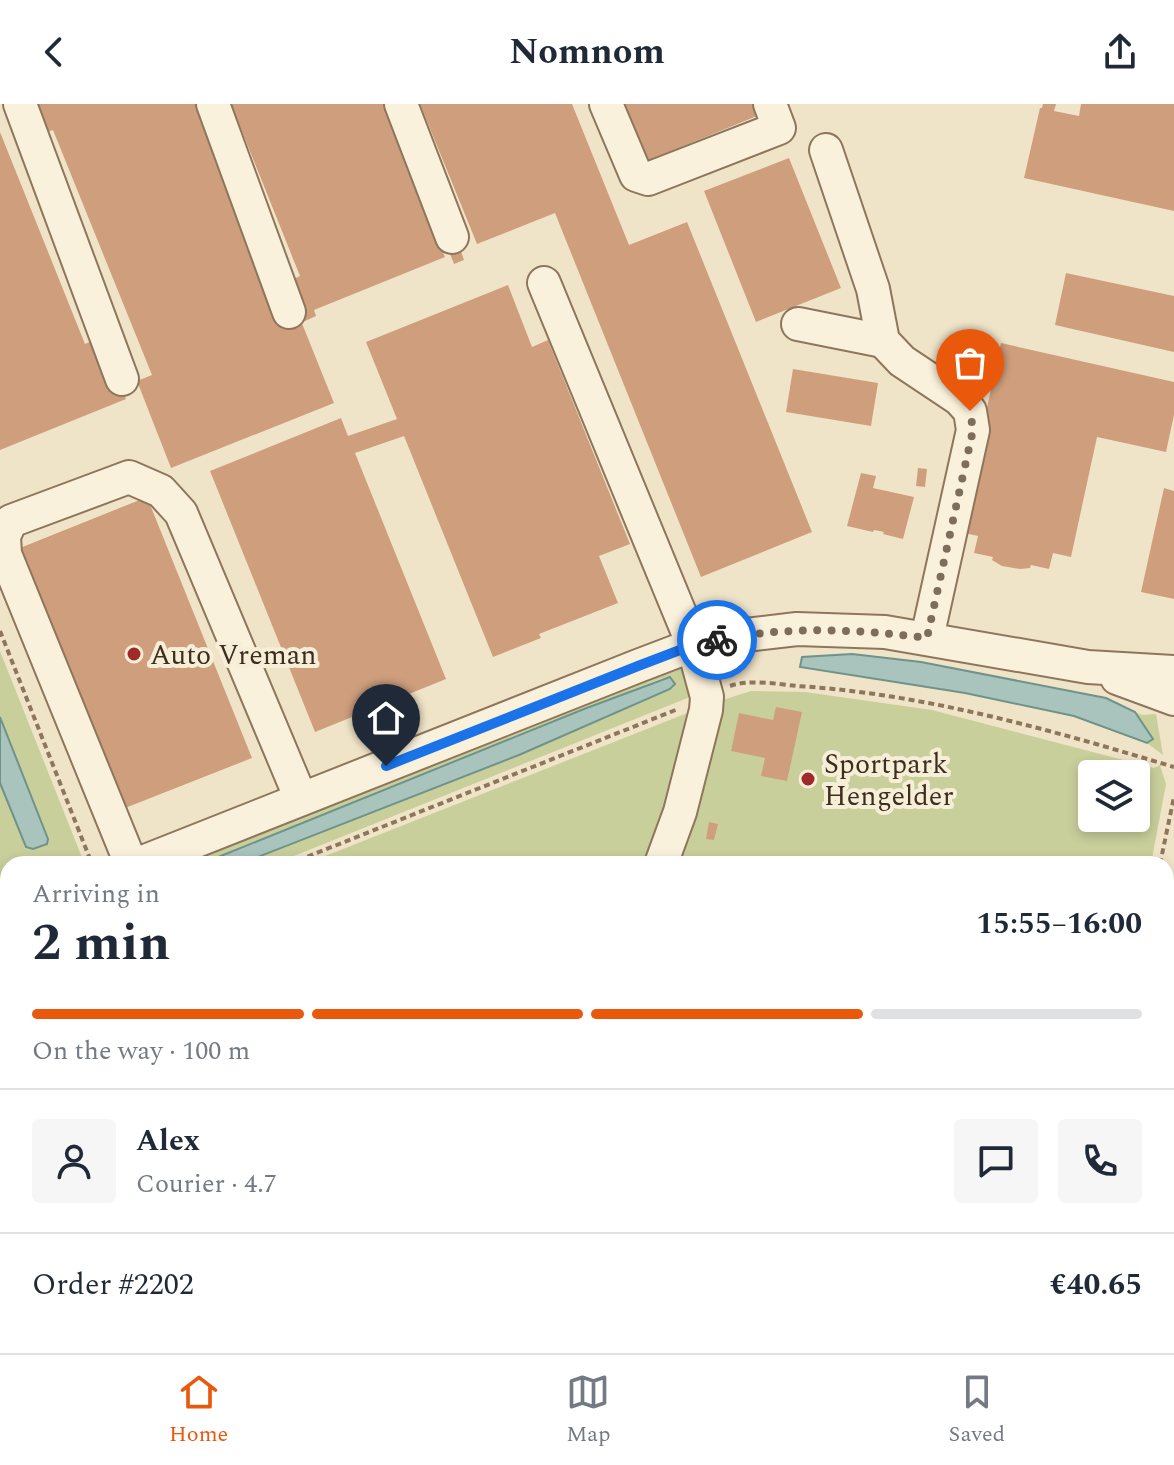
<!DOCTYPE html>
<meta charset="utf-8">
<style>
:root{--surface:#fff;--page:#f6f6f7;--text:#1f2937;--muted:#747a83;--line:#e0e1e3;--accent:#ea580c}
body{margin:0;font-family:Spectral,serif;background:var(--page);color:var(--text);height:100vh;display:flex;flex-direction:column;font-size:30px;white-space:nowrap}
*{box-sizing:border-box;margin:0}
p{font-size:26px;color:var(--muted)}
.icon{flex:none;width:44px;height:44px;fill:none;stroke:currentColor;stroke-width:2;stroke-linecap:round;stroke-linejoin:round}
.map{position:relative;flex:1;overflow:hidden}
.details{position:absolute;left:0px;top:752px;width:1174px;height:498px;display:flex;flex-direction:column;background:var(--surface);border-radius:24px 24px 0 0;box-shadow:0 4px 12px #0003}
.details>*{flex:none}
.fabs{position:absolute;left:1078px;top:656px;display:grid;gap:16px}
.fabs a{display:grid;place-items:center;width:72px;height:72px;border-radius:8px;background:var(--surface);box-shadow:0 4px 12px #0003;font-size:40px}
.pin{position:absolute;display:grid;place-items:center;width:68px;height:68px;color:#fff;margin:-82px -34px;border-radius:50% 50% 50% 0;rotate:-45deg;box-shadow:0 0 8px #0007}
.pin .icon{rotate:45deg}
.courier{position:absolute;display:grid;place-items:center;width:80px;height:80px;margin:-40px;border:6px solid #1a73e8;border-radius:50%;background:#fff;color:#222;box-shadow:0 2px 10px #0007}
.head em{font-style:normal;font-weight:700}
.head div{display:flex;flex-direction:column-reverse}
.head{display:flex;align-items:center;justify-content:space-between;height:136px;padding:0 32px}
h1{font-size:52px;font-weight:700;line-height:60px}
.bar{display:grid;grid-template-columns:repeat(4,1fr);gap:12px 8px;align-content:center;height:96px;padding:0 32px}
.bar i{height:10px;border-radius:6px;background:var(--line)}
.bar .selected{background:var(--accent)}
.bar p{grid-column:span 4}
.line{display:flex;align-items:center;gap:20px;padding:0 32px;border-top:2px solid var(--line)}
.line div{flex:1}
.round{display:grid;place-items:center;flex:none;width:84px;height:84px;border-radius:8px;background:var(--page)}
header{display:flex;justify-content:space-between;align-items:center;height:104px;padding:0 32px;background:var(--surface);font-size:36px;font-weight:700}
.menu{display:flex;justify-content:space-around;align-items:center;height:112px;border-top:2px solid var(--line);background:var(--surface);font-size:22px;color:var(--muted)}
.menu a{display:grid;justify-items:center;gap:4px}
.menu .selected{color:var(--accent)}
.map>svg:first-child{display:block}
.green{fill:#c9cf9b;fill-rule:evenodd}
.water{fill:#a9c4bc;stroke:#6f938a;stroke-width:2}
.building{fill:#cf9f7d}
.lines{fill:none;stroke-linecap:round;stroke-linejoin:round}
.minor-casing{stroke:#8d765c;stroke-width:36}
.major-casing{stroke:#5b4430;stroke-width:44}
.path{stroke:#8d765c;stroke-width:4;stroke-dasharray:6 4;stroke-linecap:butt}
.minor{stroke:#faf1dc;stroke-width:32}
.major{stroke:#f3d9a0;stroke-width:40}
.done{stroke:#7c6e5b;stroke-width:8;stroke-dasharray:0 14.4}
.route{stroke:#1a73e8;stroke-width:10}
.poi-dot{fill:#9e2a2b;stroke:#f7eed8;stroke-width:3}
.labels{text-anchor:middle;stroke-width:8;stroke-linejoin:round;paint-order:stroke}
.poi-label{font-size:28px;fill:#3d2e20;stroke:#f7eed8;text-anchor:start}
</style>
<header><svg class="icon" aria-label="back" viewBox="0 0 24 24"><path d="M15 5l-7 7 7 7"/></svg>Nomnom<svg class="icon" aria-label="share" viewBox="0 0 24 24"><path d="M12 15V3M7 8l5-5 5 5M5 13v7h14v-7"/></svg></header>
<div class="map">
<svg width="1174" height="1249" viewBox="0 0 1174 1249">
<rect width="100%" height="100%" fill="#f0e4c8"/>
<g class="green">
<polygon points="0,547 83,756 83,760 8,760 8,780 0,773 0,679 26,743 48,738 48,735 0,613"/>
<polygon points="679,562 687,565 700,589 274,760 240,760 519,651 674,583 667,573 660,575 201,760 175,760"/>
<path d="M751,587L805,588L932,606L1154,664L1160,661L1166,680L1151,760H305L710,600ZM1092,670H1136V714H1092Z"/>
<polygon points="1135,608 1142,611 1156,610 1163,651 1147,639 1152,634"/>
<polygon points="8,847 8,1242 1047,1242 1045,1249 0,1249 0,850"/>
</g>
<g class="water">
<polygon points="852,550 921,558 1106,594 1135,608 1153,635 1147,639 1074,612 965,589 800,563 802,553"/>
<polygon points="670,573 675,580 670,585 519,651 240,760 201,760 584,605"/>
<polygon points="0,613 48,735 47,740 33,745 26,743 0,679"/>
</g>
<g class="building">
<polygon points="32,0 196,0 283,218 299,212 334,299 171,364 137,277 152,271 53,26 40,31"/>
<polygon points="231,0 384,0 445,153 314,206 316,212 303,218 287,178 300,172"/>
<polygon points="420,0 572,0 629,141 687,118 812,428 701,473 555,109 477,140"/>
<polygon points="618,0 752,0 757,12 642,59"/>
<polygon points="1043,0 1056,0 1054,7 1079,12 1081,0 1174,0 1174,107 1024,74 1040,4 1042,4"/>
<polygon points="0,28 85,240 101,233 126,295 0,346"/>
<polygon points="789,54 841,184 756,218 704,87"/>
<polygon points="457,136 464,156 454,160 446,140"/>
<polygon points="1066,169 1174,192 1174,248 1055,221"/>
<polygon points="508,181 532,243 548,236 630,440 599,452 618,499 539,530 541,534 493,553 404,332 355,349 446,575 315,628 210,367 341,314 348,332 397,315 366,238"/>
<polygon points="1001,239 1174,278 1174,311 1166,348 1097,333 1071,453 1053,449 1049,465 1031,461 1030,464 1020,465 1002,462 992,456 993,453 974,449 978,432 960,428"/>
<polygon points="793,265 878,279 871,322 786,308"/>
<polygon points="918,364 927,365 925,383 916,382"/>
<polygon points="861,369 876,372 873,384 914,393 903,435 883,430 884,428 874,426 873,428 847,422"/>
<polygon points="1164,384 1174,387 1174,495 1141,488"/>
<polygon points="147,393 252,654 120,706 15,446"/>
<polygon points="776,603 802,608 787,677 761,672 765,654 731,647 739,609 773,616"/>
<polygon points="709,718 718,720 714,736 706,735"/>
</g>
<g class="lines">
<g class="minor-casing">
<g id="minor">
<polyline points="20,0 122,275"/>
<polyline points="213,0 289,208"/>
<polyline points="401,0 452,133"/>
<polyline points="606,0 636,71 648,75 779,24 770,0"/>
<polyline points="826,46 873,185 883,237 902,257 959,295 970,307 973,326 927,534"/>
<polyline points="544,179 693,541 707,593 706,606 680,708 661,760"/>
<polyline points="798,220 883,237"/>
<polyline points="1117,574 1174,595"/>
<polyline points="131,760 5,450 4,432 11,417 129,373 161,387 181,409 301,695"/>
<polyline points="138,760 638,562 693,541 746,531 797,525 885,528 1088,563 1174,568"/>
<polyline points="0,815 8,812"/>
<polyline points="1166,1040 1174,1012"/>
<polyline points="1166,1231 1174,1196"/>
<polyline points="524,1249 525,1242"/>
<polyline points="1119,1249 1121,1242"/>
</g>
</g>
<g class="major-casing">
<g id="major">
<polyline points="1166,839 1174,811"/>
<polyline points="1166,931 1174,909"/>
<polyline points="1075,1249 1077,1242"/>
</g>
</g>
<g class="path">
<polyline points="0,527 92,760"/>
<path d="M730,582C749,575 777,580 797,582C926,590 1051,626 1174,663"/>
<polyline points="289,760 678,605"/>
<polyline points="1160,760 1174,693"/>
</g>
<use href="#minor" class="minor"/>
<use href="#major" class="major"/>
</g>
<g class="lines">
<path class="done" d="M717,536C787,522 856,525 927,534L973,326L970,307"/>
<polyline class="route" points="386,662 638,562 693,541 717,536"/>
</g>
<g class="poi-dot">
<circle cx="134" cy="550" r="8"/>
<circle cx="808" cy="675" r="8"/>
</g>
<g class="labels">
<g class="poi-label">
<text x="150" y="560">Auto Vreman</text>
<text x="824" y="669">Sportpark<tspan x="824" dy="32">Hengelder</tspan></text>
</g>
</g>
</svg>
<div class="fabs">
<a><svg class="icon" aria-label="layers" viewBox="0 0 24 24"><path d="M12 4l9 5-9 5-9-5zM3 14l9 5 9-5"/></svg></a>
</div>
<div class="pin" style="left:970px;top:307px;background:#ea580c"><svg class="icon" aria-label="bag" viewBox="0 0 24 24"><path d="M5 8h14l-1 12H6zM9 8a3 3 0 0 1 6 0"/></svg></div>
<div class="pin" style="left:386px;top:662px;background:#1f2937"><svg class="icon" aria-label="home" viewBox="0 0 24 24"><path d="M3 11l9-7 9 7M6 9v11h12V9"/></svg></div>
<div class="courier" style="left:717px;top:536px"><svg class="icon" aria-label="bike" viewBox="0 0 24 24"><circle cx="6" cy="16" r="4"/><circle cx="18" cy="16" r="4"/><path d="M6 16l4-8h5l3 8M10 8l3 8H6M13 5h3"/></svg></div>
<section class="details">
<div class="head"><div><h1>2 min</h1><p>Arriving in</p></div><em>15:55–16:00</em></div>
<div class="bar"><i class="selected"></i><i class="selected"></i><i class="selected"></i><i></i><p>On the way · 100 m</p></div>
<div class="line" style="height:144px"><a class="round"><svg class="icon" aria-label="person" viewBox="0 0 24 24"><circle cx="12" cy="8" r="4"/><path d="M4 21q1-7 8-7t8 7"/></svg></a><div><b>Alex</b><p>Courier · 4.7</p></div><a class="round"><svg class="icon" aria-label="chat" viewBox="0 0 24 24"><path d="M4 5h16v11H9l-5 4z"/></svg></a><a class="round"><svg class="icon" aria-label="phone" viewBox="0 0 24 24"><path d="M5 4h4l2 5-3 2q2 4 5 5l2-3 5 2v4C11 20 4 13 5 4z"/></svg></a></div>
<div class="line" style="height:104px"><div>Order #2202</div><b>€40.65</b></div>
</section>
</div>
<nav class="menu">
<a class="selected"><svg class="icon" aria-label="home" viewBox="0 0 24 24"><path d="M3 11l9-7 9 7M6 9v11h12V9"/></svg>Home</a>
<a><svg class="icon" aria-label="map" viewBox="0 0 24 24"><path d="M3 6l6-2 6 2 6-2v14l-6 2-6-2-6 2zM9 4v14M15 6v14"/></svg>Map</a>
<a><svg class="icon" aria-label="saved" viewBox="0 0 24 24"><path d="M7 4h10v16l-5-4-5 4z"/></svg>Saved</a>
</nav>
